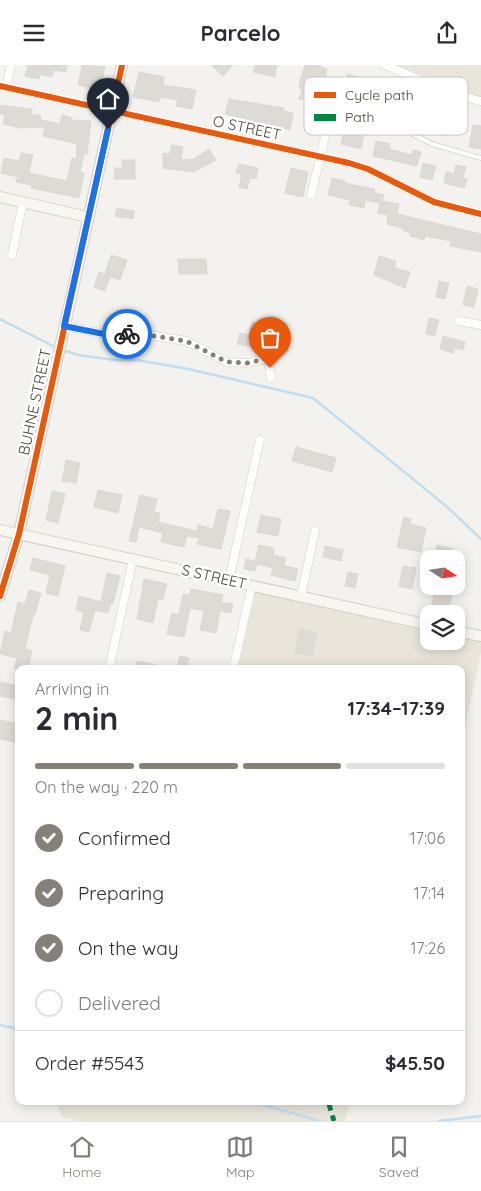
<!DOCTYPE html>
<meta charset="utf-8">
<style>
:root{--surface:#fff;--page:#f7f7f7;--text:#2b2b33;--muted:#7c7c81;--line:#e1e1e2;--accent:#868178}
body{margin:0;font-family:Quicksand,sans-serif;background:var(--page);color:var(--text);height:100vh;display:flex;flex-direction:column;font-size:19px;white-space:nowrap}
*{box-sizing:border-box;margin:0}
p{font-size:16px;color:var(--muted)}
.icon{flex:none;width:28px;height:28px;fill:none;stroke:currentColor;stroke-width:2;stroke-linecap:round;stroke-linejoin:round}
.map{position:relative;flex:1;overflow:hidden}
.panel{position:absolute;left:15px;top:600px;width:450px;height:440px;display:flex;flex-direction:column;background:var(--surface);border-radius:10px;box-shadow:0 2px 12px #0003}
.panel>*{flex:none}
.needle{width:32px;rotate:102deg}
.fabs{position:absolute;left:420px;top:485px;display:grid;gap:10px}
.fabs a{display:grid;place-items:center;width:45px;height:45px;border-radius:10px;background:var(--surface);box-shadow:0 2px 12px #0003;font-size:25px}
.pin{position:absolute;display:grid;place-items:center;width:42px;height:42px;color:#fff;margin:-51px -21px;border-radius:50% 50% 50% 0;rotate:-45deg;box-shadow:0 0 5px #0007}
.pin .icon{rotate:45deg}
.courier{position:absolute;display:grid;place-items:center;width:50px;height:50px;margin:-25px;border:4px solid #1a73e8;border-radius:50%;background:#fff;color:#222;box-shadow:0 1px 6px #0007}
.head em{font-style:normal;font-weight:800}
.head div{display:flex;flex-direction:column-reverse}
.head{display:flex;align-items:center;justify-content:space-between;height:85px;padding:0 20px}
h1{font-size:32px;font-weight:800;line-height:38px}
.bar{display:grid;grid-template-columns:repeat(4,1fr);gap:8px 5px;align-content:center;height:60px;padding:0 20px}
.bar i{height:6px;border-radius:4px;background:var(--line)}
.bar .on{background:var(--accent)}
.bar p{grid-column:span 4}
.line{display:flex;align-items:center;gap:12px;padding:0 20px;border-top:1px solid var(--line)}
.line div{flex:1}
ol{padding:0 20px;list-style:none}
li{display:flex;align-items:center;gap:15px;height:55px}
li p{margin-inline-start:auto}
li .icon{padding:5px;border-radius:50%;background:var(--accent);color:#fff;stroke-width:4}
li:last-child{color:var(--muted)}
li i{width:28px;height:28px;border:2px solid var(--line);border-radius:50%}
header{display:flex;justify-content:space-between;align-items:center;height:65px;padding:0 20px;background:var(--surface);font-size:22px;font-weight:800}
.tab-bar{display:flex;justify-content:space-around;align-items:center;height:70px;border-top:1px solid var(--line);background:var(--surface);font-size:14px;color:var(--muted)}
.tab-bar a{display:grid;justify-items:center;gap:2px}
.tab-bar .on{color:var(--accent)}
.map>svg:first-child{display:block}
.education{fill:#eae5da}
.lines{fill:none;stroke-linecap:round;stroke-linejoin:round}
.stream{stroke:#c0ddf1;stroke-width:2.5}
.building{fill:#dedbd6;stroke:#dcd9d4}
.lane-casing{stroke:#d2d0cb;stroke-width:5.5}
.street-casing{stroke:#d2d0cb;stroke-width:9}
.secondary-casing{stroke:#d3cfc5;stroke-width:12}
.lane{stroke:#fdfdfc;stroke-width:4}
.street{stroke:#fdfdfc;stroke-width:8}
.secondary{stroke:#f7f6f1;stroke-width:10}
.quiet{stroke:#00873e;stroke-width:5;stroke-dasharray:10 5;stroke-linecap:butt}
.cycleway-casing{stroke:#fff;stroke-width:9}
.cycleway{stroke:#e8590c;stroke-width:6}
.done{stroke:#868178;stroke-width:5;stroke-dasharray:0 9}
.route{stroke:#1a73e8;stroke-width:6}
.labels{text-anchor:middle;stroke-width:5;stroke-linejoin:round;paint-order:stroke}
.street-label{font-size:15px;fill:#4b4439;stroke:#fff}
.key{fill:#fff;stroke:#c9c7c4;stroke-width:1}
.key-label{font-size:14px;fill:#4b4439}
</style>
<header><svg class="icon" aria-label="menu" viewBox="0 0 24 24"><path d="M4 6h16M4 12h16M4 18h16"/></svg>Parcelo<svg class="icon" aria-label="share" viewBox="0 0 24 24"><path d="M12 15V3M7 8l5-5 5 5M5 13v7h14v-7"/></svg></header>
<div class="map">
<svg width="481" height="1056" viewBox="0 0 481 1056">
<rect width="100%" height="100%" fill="#f4f2ee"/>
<g class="education">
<polygon points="385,0 481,0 481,36"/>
<polygon points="252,521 429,560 429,576 456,576 456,566 481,571 481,587 461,682 461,604 233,604"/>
<polygon points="55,1036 350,1036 345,1056 78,1056 62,1052"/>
</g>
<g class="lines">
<g class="stream">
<polyline points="0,254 53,281"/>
<polyline points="63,285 78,290 115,295 137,295 188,304 313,333 445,440 481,474"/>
<polyline points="0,960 19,964"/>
<polyline points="249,1036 320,1056"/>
<polyline points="439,1056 481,1051"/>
</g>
</g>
<g class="building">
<polygon points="28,0 67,0 66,7 54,5 52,12 40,9 39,14 25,11"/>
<polygon points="82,0 105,2 100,25 78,20"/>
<polygon points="211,0 233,0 223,11"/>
<polygon points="255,0 277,0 275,12 253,7"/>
<polygon points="305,0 317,0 327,4 322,30 320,32 316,32 315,37 299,34 302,24 299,23 300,16"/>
<polygon points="139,7 164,12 163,20 196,25 192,44 176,41 178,35 160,32 159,37 133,32"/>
<polygon points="347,9 403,23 401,31 429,38 428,44 451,49 446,71 440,69 440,65 436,64 437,58 425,56 421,69 414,66 419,48 399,43 398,49 388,47 390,34 360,29 361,25 345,21"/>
<polygon points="229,34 284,43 283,46 293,48 290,65 225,49"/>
<polygon points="0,40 32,44 32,50 40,50 41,55 60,59 62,50 71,52 71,55 91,56 87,89 84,89 80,108 84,108 79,133 31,123 32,120 16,117 18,112 1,108 4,93 19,96 21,88 33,90 29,108 67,116 72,93 76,94 77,79 43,71 45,62 20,63 3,59 5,50 0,49"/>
<polygon points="346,56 355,58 354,62 365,65 361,84 341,79"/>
<polygon points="473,60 481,61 481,84 469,82"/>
<polygon points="376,76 390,79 389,84 412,90 413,85 421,87 417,101 373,91"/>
<polygon points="172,80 183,82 181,94 192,95 209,84 216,95 194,107 163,103 163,88 170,89"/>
<polygon points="122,95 135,95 135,114 114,114 115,103 122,103"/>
<polygon points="423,98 436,101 432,115 420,112"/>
<polygon points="239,99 258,103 256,114 250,113 247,124 239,122 242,109 236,108"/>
<polygon points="456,100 466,102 463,113 467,114 464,123 444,118 446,107 454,109"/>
<polygon points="291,103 308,107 303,132 285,128"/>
<polygon points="332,113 345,116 344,118 375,124 374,128 384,130 382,136 399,139 397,149 481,169 481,187 450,181 451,176 425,171 424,175 410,171 411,168 402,165 402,163 387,159 388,150 378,148 380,138 365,135 364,143 349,140 350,135 328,130"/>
<polygon points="117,143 134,146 133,154 115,151"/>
<polygon points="111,190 127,195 120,215 110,212 105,226 94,222 99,207 105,209"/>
<polygon points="379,191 396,196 394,203 410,207 405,223 374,210"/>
<polygon points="178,194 206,194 207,209 179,209"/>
<polygon points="439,216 449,218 445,234 436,232"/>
<polygon points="467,221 478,224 474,242 463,240"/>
<polygon points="429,253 439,255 435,271 426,269"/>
<polygon points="252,257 270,260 265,285 237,279 240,268 249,270"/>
<polygon points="443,271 465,277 463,285 455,283 453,288 440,284"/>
<polygon points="296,382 336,393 332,407 292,396"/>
<polygon points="66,395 80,398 76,418 62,416"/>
<polygon points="98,425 122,430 118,448 94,442"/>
<polygon points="52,426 65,429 58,458 46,455"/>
<polygon points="140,430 157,434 154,447 160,448 158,457 197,466 198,460 213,464 218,444 230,446 221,484 197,479 199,473 187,471 184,482 161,477 163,468 139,462 136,477 129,476"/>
<polygon points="261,450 281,454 278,471 257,467"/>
<polygon points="404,452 411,454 410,459 426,463 421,487 397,482"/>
<polygon points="259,480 274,483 273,490 286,493 284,501 298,504 295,516 271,510 273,503 257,499 255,506 244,504 246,494 255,496"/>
<polygon points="437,480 453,484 451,494 434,494"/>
<polygon points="325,481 343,485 341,496 323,492"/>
<polygon points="33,493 65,501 58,531 46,528 50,510 30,505"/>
<polygon points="403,501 416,503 412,524 399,521"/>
<polygon points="348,507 358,509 355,523 345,521"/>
<polygon points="107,508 120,511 113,539 111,538 108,548 95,545 89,567 80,565 84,547 76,545 79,531 101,537"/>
<polygon points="144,514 167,519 163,535 158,534 153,558 137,554"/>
<polygon points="191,524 223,530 221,537 233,539 231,548 220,546 216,568 200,565 204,546 190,543 184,572 167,569 172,548 179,550 183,529 190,530"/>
<polygon points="29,525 41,528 35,550 33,550 25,584 32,586 28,604 14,604 17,593 0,589 3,575 5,566 11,568 18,537 25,539"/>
<polygon points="435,525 452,529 448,548 431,544"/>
<polygon points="300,564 317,568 312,591 295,588"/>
<polygon points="180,591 189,593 186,604 177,604"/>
<polygon points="137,596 161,601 161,604 136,604"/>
<polygon points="0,617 19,621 19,635 0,631"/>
<polygon points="0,655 19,659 15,677 0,674"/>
</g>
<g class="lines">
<g class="lane-casing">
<g id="lane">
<polyline points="334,38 373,49 432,79 481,93"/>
<polyline points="273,254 285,261 289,279"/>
</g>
</g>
<g class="street-casing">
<g id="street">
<polyline points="385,0 456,30 481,36"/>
<polyline points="0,21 349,98 368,104 434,137 481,149"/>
<polyline points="6,22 11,0"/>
<polyline points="311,130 336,27"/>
<polyline points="12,190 23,137"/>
<polyline points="459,256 481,260"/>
<polyline points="65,261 114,271 142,269 186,276 227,297 248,298 268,293 283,285 289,279"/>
<polyline points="268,293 271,313"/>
<polyline points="229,515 260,375"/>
<polyline points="301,531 315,466"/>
<polyline points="109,604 133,494"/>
<polyline points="233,604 252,521"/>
</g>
</g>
<g class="secondary-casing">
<g id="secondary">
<polyline points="0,132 88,152"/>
<polyline points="0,465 429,560"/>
<polyline points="0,531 19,469 122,0"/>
<polyline points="456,566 481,571"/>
</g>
</g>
<use href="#lane" class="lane"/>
<use href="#street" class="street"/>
<use href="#secondary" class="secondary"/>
<polyline class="quiet" points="328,1036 334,1056"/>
<g class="cycleway-casing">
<g id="cycleway">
<polyline points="0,21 349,98 368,104 434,137 481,149"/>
<polyline points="0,531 19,469 122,0"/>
</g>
</g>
<use href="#cycleway" class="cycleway"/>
</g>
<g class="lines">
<polyline class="done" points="127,269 142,269 186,276 227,297 248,298 268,293 270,303"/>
<polyline class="route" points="108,64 64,261 114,271 127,269"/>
</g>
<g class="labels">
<g class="street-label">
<text transform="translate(247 63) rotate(12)" y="5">O STREET</text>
<text transform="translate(35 337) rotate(-78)" y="5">BUHNE STREET</text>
<text transform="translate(214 512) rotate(13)" y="5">S STREET</text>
</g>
</g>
<rect x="304" y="12" width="164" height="58" rx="8" class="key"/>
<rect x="314" y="27" width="22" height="6" fill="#e8590c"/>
<rect x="314" y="49" width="22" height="7" fill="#00873e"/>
<g class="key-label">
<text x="345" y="35">Cycle path</text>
<text x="345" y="57">Path</text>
</g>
</svg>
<div class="fabs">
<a><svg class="needle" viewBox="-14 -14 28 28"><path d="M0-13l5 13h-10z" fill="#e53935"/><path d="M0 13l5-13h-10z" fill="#7c7c81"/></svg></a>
<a><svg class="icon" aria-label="layers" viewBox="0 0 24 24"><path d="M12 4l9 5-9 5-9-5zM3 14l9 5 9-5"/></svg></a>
</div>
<div class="pin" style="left:270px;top:303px;background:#ea580c"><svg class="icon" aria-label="bag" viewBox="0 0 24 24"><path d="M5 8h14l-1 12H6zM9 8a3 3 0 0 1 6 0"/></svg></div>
<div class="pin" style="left:108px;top:64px;background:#1f2937"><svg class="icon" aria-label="home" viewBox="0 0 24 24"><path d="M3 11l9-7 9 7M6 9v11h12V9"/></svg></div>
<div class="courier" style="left:127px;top:269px"><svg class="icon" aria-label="bike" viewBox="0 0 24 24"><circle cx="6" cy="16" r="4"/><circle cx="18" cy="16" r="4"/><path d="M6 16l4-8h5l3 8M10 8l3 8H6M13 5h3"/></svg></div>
<section class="panel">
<div class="head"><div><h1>2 min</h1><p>Arriving in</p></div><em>17:34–17:39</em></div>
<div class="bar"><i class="on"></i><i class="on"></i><i class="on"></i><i></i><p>On the way · 220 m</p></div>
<ol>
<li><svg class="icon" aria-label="check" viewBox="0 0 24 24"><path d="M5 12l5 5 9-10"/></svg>Confirmed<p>17:06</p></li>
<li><svg class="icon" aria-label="check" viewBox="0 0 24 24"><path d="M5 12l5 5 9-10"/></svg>Preparing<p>17:14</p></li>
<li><svg class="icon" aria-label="check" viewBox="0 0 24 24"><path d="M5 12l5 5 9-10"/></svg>On the way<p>17:26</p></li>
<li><i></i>Delivered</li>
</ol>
<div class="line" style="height:65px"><div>Order #5543</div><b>$45.50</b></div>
</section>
</div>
<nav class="tab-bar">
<a class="on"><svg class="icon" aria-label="home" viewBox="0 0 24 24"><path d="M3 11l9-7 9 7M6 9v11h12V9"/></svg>Home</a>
<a><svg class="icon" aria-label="map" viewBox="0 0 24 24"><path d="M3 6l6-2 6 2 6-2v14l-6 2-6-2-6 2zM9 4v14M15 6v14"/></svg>Map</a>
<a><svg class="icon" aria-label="saved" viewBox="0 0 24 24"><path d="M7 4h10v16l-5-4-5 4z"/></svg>Saved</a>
</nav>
